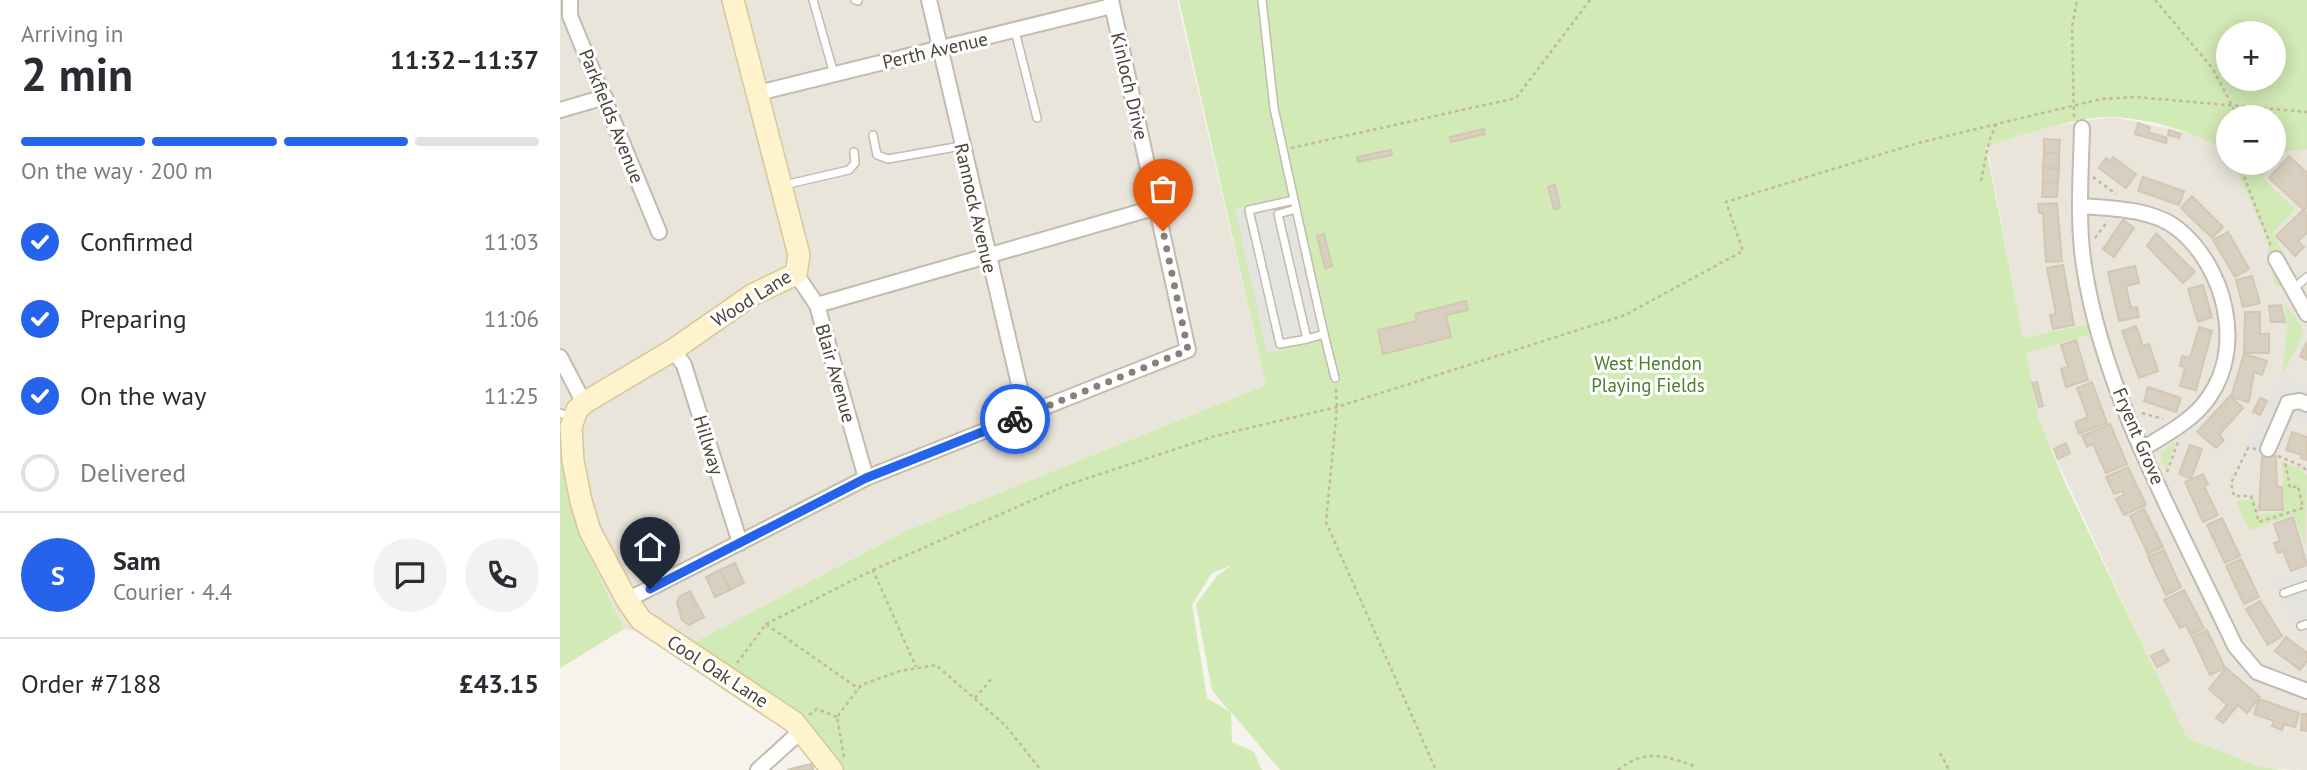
<!DOCTYPE html>
<meta charset="utf-8">
<style>
:root{--surface:#fff;--page:#f2f2f3;--text:#2b2b33;--muted:#7c7c81;--line:#e1e1e2;--accent:#2563eb}
body{margin:0;font-family:"PT Sans",sans-serif;background:var(--page);color:var(--text);height:100vh;display:flex;flex-direction:column;font-size:26px;white-space:nowrap}
*{box-sizing:border-box;margin:0}
p{font-size:23px;color:var(--muted)}
.icon{flex:none;width:38px;height:38px;fill:none;stroke:currentColor;stroke-width:2;stroke-linecap:round;stroke-linejoin:round}
.map{position:relative;flex:1;overflow:hidden}
.panel{display:flex;flex-direction:column;background:var(--surface);width:560px}
.panel>*{flex:none}
.fabs{position:absolute;left:1656px;top:21px;display:grid;gap:14px}
.fabs a{display:grid;place-items:center;width:70px;height:70px;border-radius:50%;background:var(--surface);box-shadow:0 4px 18px #0003;font-size:35px}
.pin{position:absolute;display:grid;place-items:center;width:60px;height:60px;color:#fff;margin:-72px -30px;border-radius:50% 50% 50% 0;rotate:-45deg;box-shadow:0 0 7px #0007}
.pin .icon{rotate:45deg}
.courier{position:absolute;display:grid;place-items:center;width:70px;height:70px;margin:-35px;border:5px solid #2563eb;border-radius:50%;background:#fff;color:#222;box-shadow:0 2px 9px #0007}
.overview em{font-style:normal;font-weight:600}
.overview div{display:flex;flex-direction:column-reverse}
.overview{display:flex;align-items:center;justify-content:space-between;height:119px;padding:0 21px}
h1{font-size:46px;font-weight:600;line-height:52px}
.bar{display:grid;grid-template-columns:repeat(4,1fr);gap:10px 7px;align-content:center;height:84px;padding:0 21px}
.bar i{height:9px;border-radius:5px;background:var(--line)}
.bar .on{background:var(--accent)}
.bar p{grid-column:span 4}
.line{display:flex;align-items:center;gap:18px;padding:0 21px;border-top:2px solid var(--line)}
.line div{flex:1}
.round{display:grid;place-items:center;flex:none;width:74px;height:74px;border-radius:37px;background:var(--page)}
ol{padding:0 21px;list-style:none}
li{display:flex;align-items:center;gap:21px;height:77px}
li p{margin-inline-start:auto}
li .icon{padding:7px;border-radius:50%;background:var(--accent);color:#fff;stroke-width:4}
li:last-child{color:var(--muted)}
li i{width:38px;height:38px;border:4px solid var(--line);border-radius:50%}
main{display:flex;flex:1;min-height:0}
.map>svg:first-child{display:block}
.residential{fill:#eae5da}
.green{fill:#d2eab5;fill-rule:evenodd}
.parking{fill:#e5e3e0}
.building{fill:#d8cfc1;stroke:#d3c7b4;stroke-width:2}
.lines{fill:none;stroke-linecap:round;stroke-linejoin:round}
.lane-casing{stroke:#c2bbae;stroke-width:10}
.street-casing{stroke:#c2bbae;stroke-width:18}
.secondary-casing{stroke:#d6c79b;stroke-width:24}
.path{stroke:#c4b79f;stroke-width:2.5;stroke-dasharray:3.5 3.5;stroke-linecap:butt}
.lane{stroke:#fff;stroke-width:7}
.street{stroke:#fff;stroke-width:14}
.secondary{stroke:#fff3cd;stroke-width:21}
.done{stroke:#878178;stroke-width:7;stroke-dasharray:0 12.6}
.route{stroke:#2563eb;stroke-width:9}
.labels{text-anchor:middle;stroke-width:6;stroke-linejoin:round;paint-order:stroke}
.street-label{font-size:19px;fill:#4b4439;stroke:#fff}
.park-label{font-size:19px;fill:#4a7f2a;stroke:#fff}
</style>
<main>
<section class="panel">
<div class="overview"><div><h1>2 min</h1><p>Arriving in</p></div><em>11:32–11:37</em></div>
<div class="bar"><i class="on"></i><i class="on"></i><i class="on"></i><i></i><p>On the way · 200 m</p></div>
<ol>
<li><svg class="icon" aria-label="check" viewBox="0 0 24 24"><path d="M5 12l5 5 9-10"/></svg>Confirmed<p>11:03</p></li>
<li><svg class="icon" aria-label="check" viewBox="0 0 24 24"><path d="M5 12l5 5 9-10"/></svg>Preparing<p>11:06</p></li>
<li><svg class="icon" aria-label="check" viewBox="0 0 24 24"><path d="M5 12l5 5 9-10"/></svg>On the way<p>11:25</p></li>
<li><i></i>Delivered</li>
</ol>
<div class="line" style="height:126px"><b class="round" style="background:var(--accent);color:#fff">S</b><div><b>Sam</b><p>Courier · 4.4</p></div><a class="round"><svg class="icon" aria-label="chat" viewBox="0 0 24 24"><path d="M4 5h16v11H9l-5 4z"/></svg></a><a class="round"><svg class="icon" aria-label="phone" viewBox="0 0 24 24"><path d="M5 4h4l2 5-3 2q2 4 5 5l2-3 5 2v4C11 20 4 13 5 4z"/></svg></a></div>
<div class="line" style="height:91px"><div>Order #7188</div><b>£43.15</b></div>
</section>
<div class="map">
<svg width="1747" height="770" viewBox="0 0 1747 770">
<rect width="100%" height="100%" fill="#f6f3ec"/>
<g class="residential">
<polygon points="0,0 617,0 706,385 348,530 133,643 64,629 22,541 0,444"/>
<polygon points="1553,117 1641,136 1668,151 1668,163 1713,163 1713,152 1747,148 1747,770 1699,768 1626,738 1477,417 1466,353 1537,332 1535,322 1463,338 1427,146 1481,128"/>
</g>
<g class="green">
<path d="M619,0H1747V149L1718,152L1719,154L1703,178L1735,209L1713,233L1723,253L1724,287L1715,286L1706,236L1673,163H1713V117H1668V152C1635,132 1595,120 1556,117C1525,115 1456,135 1426,147L1463,338L1536,322L1537,332L1466,353L1478,417L1506,485L1627,738L1700,767L1723,770H720L671,712L672,742L694,752L702,770H280L133,643L348,530L706,385ZM1668,33H1713V79H1668ZM672,565L657,576L636,604L652,690L670,712L647,698L632,605L652,573Z"/>
<polygon points="1724,304 1741,325 1743,336 1722,375 1727,326"/>
<polygon points="1616,441 1606,470 1601,460 1601,453"/>
<polygon points="0,444 22,541 64,629 0,668"/>
<polygon points="1722,462 1742,469 1747,476 1745,546 1734,514 1690,531 1676,501 1696,499 1699,515 1725,511"/>
</g>
<g class="parking">
<polygon points="729,197 761,340 707,353 675,209"/>
<polygon points="1722,375 1747,388 1747,421 1735,414 1724,447 1683,453"/>
<polygon points="1747,570 1747,638 1743,639 1714,580"/>
</g>
<g class="building">
<polygon points="1578,123 1590,127 1588,132 1607,138 1606,143 1575,134"/>
<polygon points="924,129 925,134 891,142 890,137"/>
<polygon points="1609,130 1621,134 1619,138 1608,135"/>
<polygon points="1484,139 1500,140 1499,154 1484,153"/>
<polygon points="831,150 832,155 798,162 797,157"/>
<polygon points="1484,153 1499,154 1499,169 1483,168"/>
<polygon points="1729,156 1747,173 1747,207 1744,210 1709,178"/>
<polygon points="1553,157 1576,174 1566,188 1539,168 1546,158 1550,161"/>
<polygon points="1483,168 1499,169 1498,183 1483,182"/>
<polygon points="1583,177 1624,191 1619,205 1578,191"/>
<polygon points="1483,182 1498,183 1497,197 1482,197"/>
<polygon points="995,185 1000,208 994,209 988,187"/>
<polygon points="1632,196 1663,227 1652,238 1621,208"/>
<polygon points="1497,203 1502,261 1486,262 1483,213 1479,213 1478,204"/>
<polygon points="1743,210 1747,213 1747,233 1738,241 1744,247 1735,256 1716,236"/>
<polygon points="1563,220 1574,228 1554,257 1543,249"/>
<polygon points="1668,232 1689,269 1675,277 1653,240"/>
<polygon points="1596,233 1635,272 1623,283 1587,246"/>
<polygon points="764,234 772,266 765,268 757,236"/>
<polygon points="1503,265 1514,325 1493,329 1490,315 1496,314 1487,268"/>
<polygon points="1575,266 1579,283 1566,286 1571,308 1577,307 1579,317 1559,321 1548,272"/>
<polygon points="1692,276 1700,303 1683,307 1676,280"/>
<polygon points="1643,285 1652,317 1638,322 1628,289"/>
<polygon points="906,301 908,310 886,315 891,337 823,354 818,330 857,321 855,314"/>
<polygon points="1721,305 1725,322 1711,322 1709,306"/>
<polygon points="1685,312 1700,312 1700,334 1709,334 1709,353 1684,353"/>
<polygon points="1576,326 1583,346 1589,344 1598,371 1579,378 1562,331"/>
<polygon points="1639,327 1652,331 1636,390 1620,386 1625,367 1620,366 1622,356 1630,358"/>
<polygon points="1516,340 1528,380 1506,387 1501,369 1508,367 1501,345"/>
<polygon points="1747,342 1747,360 1740,356"/>
<polygon points="1684,354 1707,361 1702,375 1694,372 1689,402 1671,397"/>
<polygon points="1477,382 1483,406 1479,407 1472,383"/>
<polygon points="1532,382 1547,423 1519,434 1515,422 1528,417 1517,388"/>
<polygon points="1588,387 1621,398 1616,412 1584,401"/>
<polygon points="1670,396 1683,408 1659,435 1664,440 1656,448 1637,432"/>
<polygon points="1700,398 1707,401 1700,415 1693,412"/>
<polygon points="1550,424 1567,464 1546,473 1533,444 1527,447 1522,436"/>
<polygon points="1732,432 1747,437 1747,460 1741,458 1742,455 1726,450"/>
<polygon points="1506,443 1510,453 1498,459 1494,449"/>
<polygon points="1630,445 1642,449 1631,479 1619,474"/>
<polygon points="1716,456 1717,487 1722,487 1723,510 1699,510 1702,457"/>
<polygon points="1568,467 1586,505 1564,515 1556,499 1564,495 1562,491 1554,494 1546,477"/>
<polygon points="1643,474 1648,484 1644,486 1658,515 1643,522 1625,482"/>
<polygon points="1584,509 1603,547 1588,554 1570,516"/>
<polygon points="1733,517 1747,565 1731,571 1723,551 1718,553 1714,543 1720,541 1714,524"/>
<polygon points="1662,518 1680,556 1665,563 1647,525"/>
<polygon points="1604,550 1621,587 1606,595 1588,557"/>
<polygon points="1681,559 1699,597 1684,604 1666,566"/>
<polygon points="175,563 184,583 170,590 160,570"/>
<polygon points="160,570 170,590 155,597 146,577"/>
<polygon points="1624,590 1644,628 1631,635 1626,625 1620,628 1604,600"/>
<polygon points="130,591 144,617 129,625 122,620 117,603 119,597"/>
<polygon points="1700,601 1722,636 1708,645 1686,609"/>
<polygon points="1647,630 1665,668 1650,675 1632,637"/>
<polygon points="1726,637 1747,653 1747,661 1740,670 1715,651"/>
<polygon points="1603,650 1609,661 1597,667 1591,656"/>
<polygon points="1666,668 1700,697 1687,713 1678,705 1663,723 1656,718 1667,705 1649,689"/>
<polygon points="1699,699 1739,713 1735,727 1724,724 1722,730 1712,726 1714,721 1694,714"/>
<polygon points="1742,714 1747,714 1747,731 1741,730"/>
<polygon points="252,764 253,770 227,770 238,767"/>
</g>
<g class="lines">
<g class="lane-casing">
<g id="lane">
<polyline points="253,0 274,74"/>
<polyline points="295,0 298,1"/>
<polyline points="702,0 714,108 736,209 718,214 747,339 720,344 689,210 734,200"/>
<polyline points="455,31 477,118"/>
<polyline points="313,135 317,155 328,159 401,146"/>
<polyline points="224,185 289,170 295,163 294,152"/>
<polyline points="736,209 764,334 747,339"/>
<polyline points="1732,290 1747,277"/>
<polyline points="764,334 775,378"/>
<polyline points="0,413 13,417"/>
<polyline points="1724,593 1747,585"/>
<polyline points="1741,626 1747,624"/>
</g>
</g>
<g class="street-casing">
<g id="street">
<polyline points="10,0 10,16 99,232"/>
<polyline points="369,0 466,414"/>
<polyline points="198,93 552,6"/>
<polyline points="0,110 45,97"/>
<path d="M1522,128C1521,173 1517,221 1524,266C1543,395 1620,528 1675,646L1697,672L1747,691"/>
<path d="M1520,206C1551,208 1593,209 1618,229C1665,267 1685,346 1649,397C1634,420 1605,435 1582,449"/>
<polyline points="1716,259 1747,314"/>
<polyline points="236,274 257,305 306,478"/>
<polyline points="257,305 597,207"/>
<polyline points="113,350 124,365 180,543"/>
<polyline points="0,357 24,403"/>
<polyline points="1708,449 1728,403 1740,401 1747,404"/>
<polyline points="67,600 306,478 628,350 551,0"/>
<polyline points="198,770 241,731"/>
</g>
</g>
<g class="secondary-casing">
<polyline id="secondary" points="173,0 239,255 236,274 192,295 113,350 24,403 17,410 11,427 13,461 21,501 30,531 67,600 81,620 234,722 272,770"/>
</g>
<g class="path">
<polyline points="1595,0 1653,69 1678,117"/>
<polyline points="1514,117 1512,27 1517,0"/>
<polyline points="731,148 956,98 1030,0"/>
<polyline points="1685,163 1683,174 1711,246"/>
<polyline points="1533,177 1556,194"/>
<polyline points="1421,181 1429,141 1437,122"/>
<polyline points="1535,238 1548,221"/>
<polyline points="776,389 777,407 766,522 876,770"/>
<polyline points="1582,413 1603,419"/>
<polyline points="1696,449 1688,448 1671,483 1674,496 1691,496 1699,522 1743,508 1738,486 1730,488 1725,461"/>
<polyline points="1718,456 1742,466 1747,471"/>
<polyline points="1607,472 1618,442"/>
<polyline points="313,570 507,485 655,436 777,407 1065,315 1183,251 1166,202 1358,143 1541,99 1576,97 1747,112"/>
<polyline points="206,624 313,570 356,667"/>
<polyline points="177,663 206,624 299,689"/>
<polyline points="415,698 433,677"/>
<polyline points="249,715 257,709 277,717"/>
<polyline points="1380,753 1389,770"/>
<polyline points="284,757 277,717 301,685 340,671 376,665 445,725 481,770"/>
<path d="M1058,770C1085,749 1102,755 1132,765L1134,770"/>
</g>
<use href="#lane" class="lane"/>
<use href="#street" class="street"/>
<use href="#secondary" class="secondary"/>
</g>
<g class="lines">
<polyline class="done" points="455,419 628,350 603,231"/>
<polyline class="route" points="90,589 306,478 455,419"/>
</g>
<g class="labels">
<g class="street-label">
<text transform="translate(375 50) rotate(-13)" y="7">Perth Avenue</text>
<text transform="translate(570 86) rotate(77)" y="7">Kinloch Drive</text>
<text transform="translate(52 116) rotate(68)" y="7">Parkfields Avenue</text>
<text transform="translate(416 208) rotate(77)" y="7">Rannock Avenue</text>
<text transform="translate(191 298) rotate(-32)" y="7">Wood Lane</text>
<text transform="translate(276 373) rotate(74)" y="7">Blair Avenue</text>
<text transform="translate(1579 436) rotate(67)" y="7">Fryent Grove</text>
<text transform="translate(149 445) rotate(73)" y="7">Hillway</text>
<text transform="translate(158 671) rotate(33)" y="7">Cool Oak Lane</text>
</g>
<g class="park-label">
<text x="1088" y="370">West Hendon<tspan x="1088" dy="22">Playing Fields</tspan></text>
</g>
</g>
</svg>
<div class="fabs">
<a>+</a>
<a>−</a>
</div>
<div class="pin" style="left:603px;top:231px;background:#ea580c"><svg class="icon" aria-label="bag" viewBox="0 0 24 24"><path d="M5 8h14l-1 12H6zM9 8a3 3 0 0 1 6 0"/></svg></div>
<div class="pin" style="left:90px;top:589px;background:#1f2937"><svg class="icon" aria-label="home" viewBox="0 0 24 24"><path d="M3 11l9-7 9 7M6 9v11h12V9"/></svg></div>
<div class="courier" style="left:455px;top:419px"><svg class="icon" aria-label="bike" viewBox="0 0 24 24"><circle cx="6" cy="16" r="4"/><circle cx="18" cy="16" r="4"/><path d="M6 16l4-8h5l3 8M10 8l3 8H6M13 5h3"/></svg></div>
</div>
</main>
